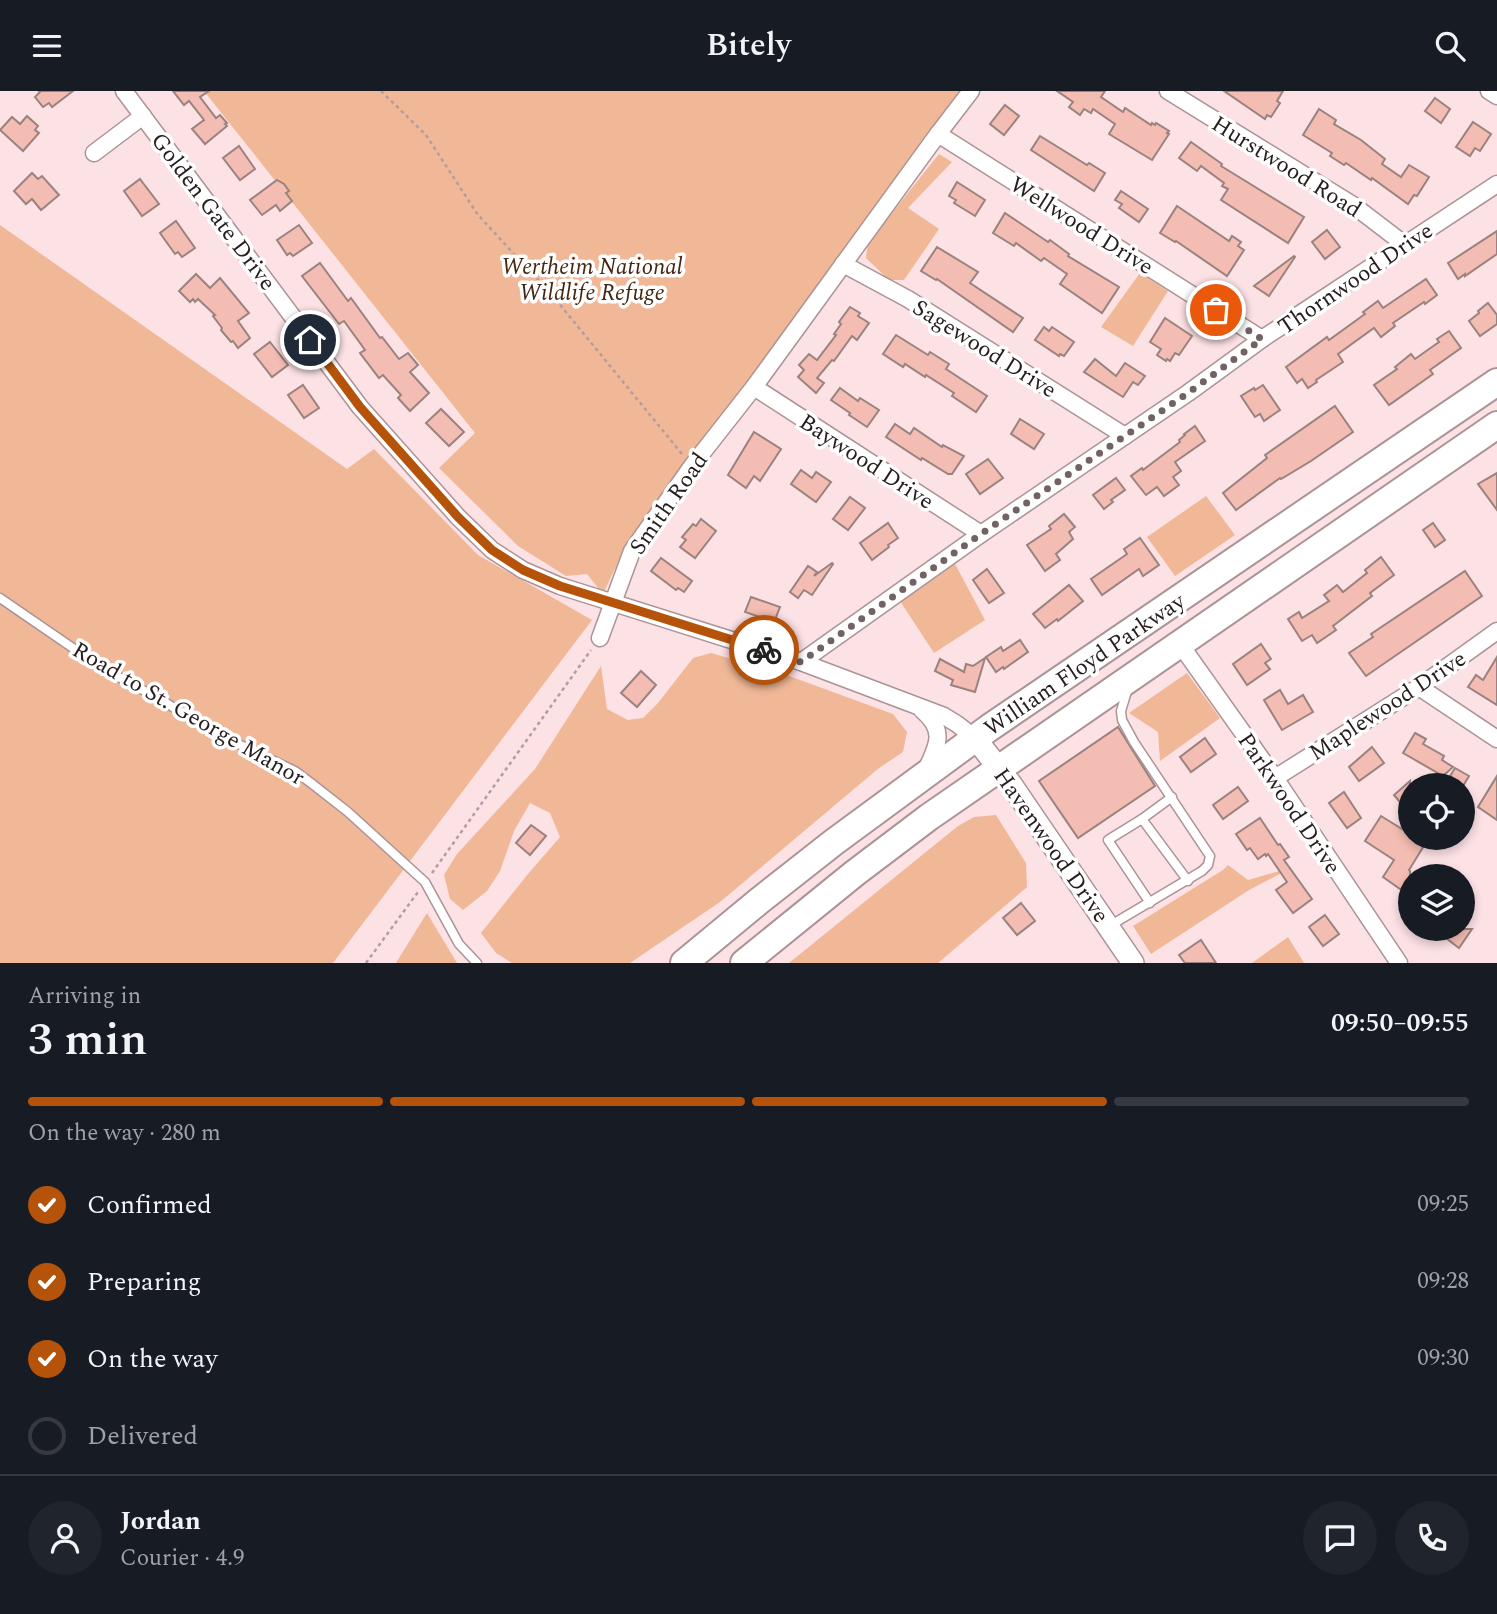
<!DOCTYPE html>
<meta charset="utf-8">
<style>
:root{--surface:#171b24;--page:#20242c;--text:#f1f3f6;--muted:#9ea1a6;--line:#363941;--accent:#b45309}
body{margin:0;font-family:Spectral,serif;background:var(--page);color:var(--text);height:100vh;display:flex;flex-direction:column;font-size:26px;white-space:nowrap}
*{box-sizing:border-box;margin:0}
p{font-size:23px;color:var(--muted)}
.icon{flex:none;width:38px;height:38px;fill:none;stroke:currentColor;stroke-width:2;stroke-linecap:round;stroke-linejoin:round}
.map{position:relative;height:872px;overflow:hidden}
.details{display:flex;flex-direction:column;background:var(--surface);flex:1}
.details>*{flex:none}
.buttons{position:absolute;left:1398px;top:682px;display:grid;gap:14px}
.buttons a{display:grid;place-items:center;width:77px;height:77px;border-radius:50%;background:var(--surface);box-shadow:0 4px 10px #0003;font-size:35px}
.pin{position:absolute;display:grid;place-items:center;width:60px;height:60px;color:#fff;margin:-30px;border:4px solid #fff;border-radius:50%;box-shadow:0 2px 7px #0007}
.courier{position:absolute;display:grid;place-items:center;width:70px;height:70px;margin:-35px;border:5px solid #b45309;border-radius:50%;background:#fff;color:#222;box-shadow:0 2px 9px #0007}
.overview em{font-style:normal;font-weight:600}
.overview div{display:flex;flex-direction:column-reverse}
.overview{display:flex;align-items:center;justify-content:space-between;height:119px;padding:0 28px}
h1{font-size:46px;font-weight:600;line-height:52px}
.bar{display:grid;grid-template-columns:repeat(4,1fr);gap:10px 7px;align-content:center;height:84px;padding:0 28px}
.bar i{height:9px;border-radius:5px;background:var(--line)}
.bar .active{background:var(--accent)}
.bar p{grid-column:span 4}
.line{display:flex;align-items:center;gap:18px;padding:0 28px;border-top:2px solid var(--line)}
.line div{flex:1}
.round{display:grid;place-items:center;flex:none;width:74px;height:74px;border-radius:37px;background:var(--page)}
ol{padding:0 28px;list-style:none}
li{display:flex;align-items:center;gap:21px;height:77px}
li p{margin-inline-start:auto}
li .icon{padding:7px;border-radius:50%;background:var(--accent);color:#fff;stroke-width:4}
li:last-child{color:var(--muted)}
li i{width:38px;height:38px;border:4px solid var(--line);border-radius:50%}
header{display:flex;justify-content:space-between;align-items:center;height:91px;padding:0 28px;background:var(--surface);font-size:32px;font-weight:600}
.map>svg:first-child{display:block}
.green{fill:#f1b897}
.building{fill:#f4bdb3;stroke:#9a827e;stroke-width:2}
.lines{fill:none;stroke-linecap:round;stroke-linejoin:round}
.service-casing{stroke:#ab9396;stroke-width:11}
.minor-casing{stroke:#ab9396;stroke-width:19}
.secondary-casing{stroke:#ab9396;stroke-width:24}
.trunk-casing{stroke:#ab9396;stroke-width:30}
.path{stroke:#b29da0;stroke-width:2.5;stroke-dasharray:3.5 3.5;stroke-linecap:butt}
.service{stroke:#fff;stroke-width:8}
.minor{stroke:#fff;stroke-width:16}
.secondary{stroke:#fff;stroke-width:21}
.trunk{stroke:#fff;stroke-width:26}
.done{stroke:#716264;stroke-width:7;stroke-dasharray:0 12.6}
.route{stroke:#b45309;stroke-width:9}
.labels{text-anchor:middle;stroke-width:7;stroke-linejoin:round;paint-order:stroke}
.street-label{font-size:23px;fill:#261d1e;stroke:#fff}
.park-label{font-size:23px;font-style:italic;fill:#452612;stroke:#fff}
</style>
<header><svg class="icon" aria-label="menu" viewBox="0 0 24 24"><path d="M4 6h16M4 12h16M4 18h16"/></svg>Bitely<svg class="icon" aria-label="search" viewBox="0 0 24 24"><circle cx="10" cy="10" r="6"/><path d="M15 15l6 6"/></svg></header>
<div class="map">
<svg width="1497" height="872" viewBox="0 0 1497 872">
<rect width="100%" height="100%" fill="#fce1e5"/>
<g class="green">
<polygon points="204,0 970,0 805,217 619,469 603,503 587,483 566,485 518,455 439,377 475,342"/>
<polygon points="939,63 952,71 908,117 939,138 904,189 889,189 866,167 868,152"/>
<polygon points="0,134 347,378 374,358 478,464 592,529 333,872 0,872"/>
<polygon points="1140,182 1168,200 1133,255 1101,236"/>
<polygon points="1206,405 1235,444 1175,485 1147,446"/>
<polygon points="954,471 985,529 934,562 900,510"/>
<polygon points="711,562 781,582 893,623 907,641 903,661 879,677 720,811 630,872 512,872 496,862 481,842 528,783 560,746 550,722 530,712 514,740 500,780 487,800 463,819 450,808 444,784 457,763 535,678 601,575 607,618 628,629 643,627 658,612 693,567"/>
<polygon points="1187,582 1220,627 1160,670 1158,641 1129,622"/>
<polygon points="996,724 1026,772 1027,796 938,872 789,872 958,735 974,726"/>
<polygon points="1228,774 1248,789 1293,776 1249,799 1151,863 1133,835 1223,779"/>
<polygon points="427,822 457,872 396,872"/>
<polygon points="1288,846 1304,872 1252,872"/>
</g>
<g class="building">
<polygon points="39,0 73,0 52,16 49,12 43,16 35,6 40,1"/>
<polygon points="173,0 209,0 200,6 216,27 220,24 227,32 225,33 227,35 205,53 192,38 204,29 189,10 184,14"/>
<polygon points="1057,0 1105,0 1101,6 1123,21 1125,17 1151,34 1152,32 1155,34 1156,32 1169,40 1167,42 1169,43 1152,69 1109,43 1115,33 1093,18 1091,22 1084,18 1080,24 1069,16 1073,11"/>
<polygon points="1224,0 1283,0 1277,10 1280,12 1271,26 1267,24 1265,28"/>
<polygon points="1435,7 1450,18 1441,32 1425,20"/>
<polygon points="1005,14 1019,25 1004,44 990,33"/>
<polygon points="1319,18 1336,29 1334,33 1361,49 1385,68 1382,73 1401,86 1409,74 1429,86 1417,105 1414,104 1408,113 1372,87 1371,89 1346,72 1344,74 1330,65 1332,62 1303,44"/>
<polygon points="27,25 38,35 35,39 39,42 23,60 0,39 12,26 20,33"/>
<polygon points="1473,31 1491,43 1480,60 1475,57 1470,65 1456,56"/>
<polygon points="1040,45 1087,74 1089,72 1105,82 1094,100 1031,59"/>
<polygon points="1191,51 1222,73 1221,75 1304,126 1288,152 1221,109 1228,98 1222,95 1224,92 1201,75 1197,80 1179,67"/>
<polygon points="239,55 255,78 240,89 223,67"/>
<polygon points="32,82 38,88 42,85 59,104 41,119 32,108 26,113 14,100"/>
<polygon points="140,88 159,113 142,125 124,100"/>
<polygon points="277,89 284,93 289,100 286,102 292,110 280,120 276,114 262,124 250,109"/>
<polygon points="957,91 985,109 975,125 954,112 956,109 949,105"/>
<polygon points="1121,100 1148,118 1139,131 1119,117 1122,113 1115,109"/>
<polygon points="1177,115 1229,150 1232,145 1241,151 1238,155 1244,159 1227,185 1176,150 1175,151 1160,142"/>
<polygon points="1005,122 1048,151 1050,149 1069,163 1068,165 1119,196 1102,222 1060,193 1067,183 1044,167 1041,170 1016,152 1014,155 993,142"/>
<polygon points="176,130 195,157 182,166 178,161 175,163 160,142"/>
<polygon points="299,134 312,152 293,165 290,162 287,164 277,149"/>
<polygon points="1327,139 1340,156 1325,168 1312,151"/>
<polygon points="1497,140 1497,163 1465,185 1465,183 1458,188 1448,172"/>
<polygon points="937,156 978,181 970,192 1023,227 1013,241 937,188 936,189 921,180"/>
<polygon points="1294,165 1295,166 1269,205 1254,195"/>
<polygon points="320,172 348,210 351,207 380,247 382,246 399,268 408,262 418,274 410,281 429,302 410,320 398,307 401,304 383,284 379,287 360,262 365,259 344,230 339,233 302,185"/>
<polygon points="196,183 210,197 220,187 249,222 238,230 250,247 238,257 233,250 231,251 221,239 222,237 213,225 215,224 198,208 195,211 193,208 190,211 179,200"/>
<polygon points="1426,188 1437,204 1425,213 1424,211 1393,232 1395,235 1381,246 1374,237 1338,263 1343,271 1316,289 1317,291 1308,297 1302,288 1297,292 1286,276 1327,246 1329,249 1365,223 1363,221 1378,210 1383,217"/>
<polygon points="1488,212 1497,224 1497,233 1480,245 1469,230 1479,222 1478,220"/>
<polygon points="850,216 860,222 858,225 869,232 857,249 852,245 834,270 832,269 817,287 824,292 816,302 798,286 804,279 799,274 809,263 817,269 836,244 834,243 841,233 839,231"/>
<polygon points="1165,227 1192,245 1179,264 1175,262 1170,270 1167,268 1166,270 1157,264 1161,258 1150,251"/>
<polygon points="1044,236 1049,240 1052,236 1074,251 1064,265 1060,263 1059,265 1035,249"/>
<polygon points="1449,240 1461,257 1430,279 1433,283 1389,314 1374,294 1397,278 1395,276 1411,263 1415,268 1439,251 1437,248"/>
<polygon points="896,244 928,264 930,261 949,273 946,278 987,305 976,321 952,305 954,302 926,284 925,286 905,273 903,276 883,263"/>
<polygon points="270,251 288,274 272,286 254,263"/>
<polygon points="1095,268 1116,285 1125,272 1145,285 1138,294 1133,291 1123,306 1084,281"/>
<polygon points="303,294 319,317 304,327 288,304"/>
<polygon points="1263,294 1280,319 1264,330 1260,323 1255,326 1241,305 1254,297 1255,299"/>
<polygon points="840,297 858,310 860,307 879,319 867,336 849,324 850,322 831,309"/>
<polygon points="1335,315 1353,341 1311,370 1281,388 1280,387 1236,419 1223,402 1267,367 1265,364"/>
<polygon points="441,318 464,341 449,355 426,332"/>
<polygon points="1020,328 1044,343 1034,358 1011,343"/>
<polygon points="895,333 910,343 914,337 942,356 943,354 964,365 952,383 948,383 922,367 921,369 886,346"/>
<polygon points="1195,335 1205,350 1175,371 1181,380 1173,386 1179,394 1164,405 1157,396 1146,404 1131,385 1142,377 1143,379 1180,351 1179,349 1185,344 1184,343"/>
<polygon points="754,341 781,358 760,390 754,385 746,397 728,384"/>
<polygon points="988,368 1003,387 980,403 966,383"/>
<polygon points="801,379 812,387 816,381 831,391 816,411 791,393"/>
<polygon points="1497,382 1497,419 1478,393"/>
<polygon points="1116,387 1125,399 1111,409 1113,411 1104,418 1093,404"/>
<polygon points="850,406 865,417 848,439 833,428"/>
<polygon points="1064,423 1075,436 1069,441 1073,448 1056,463 1060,469 1045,480 1027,454 1051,438 1049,435"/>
<polygon points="701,428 716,440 695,467 680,456 686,449 682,446 693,433 696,435"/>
<polygon points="888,432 898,447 888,454 889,456 872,469 860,452"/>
<polygon points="1433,432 1445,449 1435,456 1423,439"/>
<polygon points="1140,447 1159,474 1143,485 1139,478 1102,504 1091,488 1127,463 1124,458"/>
<polygon points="1381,466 1394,484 1370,502 1372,505 1333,535 1336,539 1317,552 1312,544 1302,550 1288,528 1299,521 1302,527 1329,510 1324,504 1337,494 1343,501 1367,482 1365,479"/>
<polygon points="661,467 692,490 684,501 678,497 676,499 651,480"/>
<polygon points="832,472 833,473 812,504 804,499 798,507 790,501 808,475 817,481 814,485"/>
<polygon points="987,478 1004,502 989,512 973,489"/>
<polygon points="1465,480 1482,505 1366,585 1349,562 1373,546 1371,543"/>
<polygon points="1069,494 1083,510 1058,530 1057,528 1045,537 1033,523"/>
<polygon points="751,506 780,516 774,531 745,521"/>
<polygon points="1020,549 1028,561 1004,578 1003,576 996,581 986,566 1001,556 1003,560"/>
<polygon points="1261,553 1271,568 1265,572 1270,578 1247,594 1233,573"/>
<polygon points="1497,566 1497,614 1468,596 1476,584 1483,589"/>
<polygon points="985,567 975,601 951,594 953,589 935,580 940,568 964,581 966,573 973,575"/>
<polygon points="641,580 656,594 637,616 621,602"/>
<polygon points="1280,599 1288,613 1303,604 1313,621 1282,639 1264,609"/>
<polygon points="1118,636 1155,695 1078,747 1039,690"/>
<polygon points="1415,642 1426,648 1423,653 1444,665 1442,669 1453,676 1443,685 1403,662"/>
<polygon points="1205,647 1216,663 1191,681 1180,666"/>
<polygon points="1372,656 1384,672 1359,690 1349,676"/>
<polygon points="1455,677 1469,685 1463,695 1444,695"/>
<polygon points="1497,685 1497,729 1478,716"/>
<polygon points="1410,690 1410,723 1394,704"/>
<polygon points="1238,696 1248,710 1223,728 1213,714"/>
<polygon points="1344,701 1361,727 1347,737 1329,712"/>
<polygon points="1381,725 1410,743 1410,747 1416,747 1425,753 1409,779 1410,780 1410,805 1383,786 1394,769 1365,750"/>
<polygon points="1260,727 1278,754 1280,753 1289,766 1284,769 1312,808 1293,822 1276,799 1287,791 1268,763 1266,765 1265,763 1258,768 1250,757 1247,759 1236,743"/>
<polygon points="531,734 546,745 530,764 516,752"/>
<polygon points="1021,812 1035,830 1017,844 1003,827"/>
<polygon points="1325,824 1339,843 1323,855 1309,836"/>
<polygon points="1434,838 1472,838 1459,857"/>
<polygon points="1201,849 1216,872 1185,872 1179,864"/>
</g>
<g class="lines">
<g class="service-casing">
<g id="service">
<polyline points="0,507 102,577 165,611 205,637 295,680 311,692 348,721 425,791 459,853 477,872"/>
<polyline points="1142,728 1172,706"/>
<polyline points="1150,812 1108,749 1142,728 1188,790"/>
<polyline points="1111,834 1202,780 1208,774 1210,765 1134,651 1122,629 1121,620 1128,597"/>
</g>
</g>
<g class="minor-casing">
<g id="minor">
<polyline points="124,0 360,316 458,426 492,459 523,479 560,495 801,571 944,625 957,633 975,647"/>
<polyline points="1168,0 1353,114 1404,153"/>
<polyline points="1489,0 1497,5"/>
<polyline points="938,43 1262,248"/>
<polyline points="94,62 143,25"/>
<polyline points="843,173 908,208 1125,345"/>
<polyline points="754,296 981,443"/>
<polyline points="600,547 632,460 692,375 754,296 938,43 971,0"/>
<polyline points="1180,553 1275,687 1399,872"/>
<polyline points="801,571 981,443 1188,302 1262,248 1497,93"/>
<polyline points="1419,596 1497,648"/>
<path d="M922,619C946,639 938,654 926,679"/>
<polyline points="1275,687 1419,596 1497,540"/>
</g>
</g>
<g class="secondary-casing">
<polyline id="secondary" points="975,647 1011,693 1133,872"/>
</g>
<g class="trunk-casing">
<g id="trunk">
<polyline points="684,872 759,810 834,751 989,637 1497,291"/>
<polyline points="744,872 855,782 929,726 1497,334"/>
</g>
</g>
<g class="path">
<polyline points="381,0 426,44 478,124 552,204 682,363"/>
<polyline points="432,782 591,559"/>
<polyline points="366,872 418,801"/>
</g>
<use href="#service" class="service"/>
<use href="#minor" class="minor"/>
<use href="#secondary" class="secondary"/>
<use href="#trunk" class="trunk"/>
</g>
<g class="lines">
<polyline class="done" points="764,559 801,571 981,443 1188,302 1262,248 1216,219"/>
<polyline class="route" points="310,249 360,316 458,426 492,459 523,479 560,495 764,559"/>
</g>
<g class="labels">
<g class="street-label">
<text transform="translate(1287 75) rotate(32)" y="8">Hurstwood Road</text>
<text transform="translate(214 120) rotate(53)" y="8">Golden Gate Drive</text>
<text transform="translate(1082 134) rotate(32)" y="8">Wellwood Drive</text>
<text transform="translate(1355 187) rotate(-34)" y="8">Thornwood Drive</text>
<text transform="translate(985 257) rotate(32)" y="8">Sagewood Drive</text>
<text transform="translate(867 370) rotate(33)" y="8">Baywood Drive</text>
<text transform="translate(668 412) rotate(-55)" y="8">Smith Road</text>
<text transform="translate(1084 573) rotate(-34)" y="8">William Floyd Parkway</text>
<text transform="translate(1387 614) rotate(-33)" y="8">Maplewood Drive</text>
<text transform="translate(189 622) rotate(30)" y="8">Road to St. George Manor</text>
<text transform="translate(1290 712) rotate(56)" y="8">Parkwood Drive</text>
<text transform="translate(1052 754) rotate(55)" y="8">Havenwood Drive</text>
</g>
<g class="park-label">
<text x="592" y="183">Wertheim National<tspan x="592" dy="26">Wildlife Refuge</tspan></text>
</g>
</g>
</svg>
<div class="buttons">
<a><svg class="icon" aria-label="locate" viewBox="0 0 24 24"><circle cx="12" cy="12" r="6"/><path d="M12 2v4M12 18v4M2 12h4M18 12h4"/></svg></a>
<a><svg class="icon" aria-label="layers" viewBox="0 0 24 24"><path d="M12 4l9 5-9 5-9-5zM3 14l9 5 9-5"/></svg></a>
</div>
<div class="pin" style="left:1216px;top:219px;background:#ea580c"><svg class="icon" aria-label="bag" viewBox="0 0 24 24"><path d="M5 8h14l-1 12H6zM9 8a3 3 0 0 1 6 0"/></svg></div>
<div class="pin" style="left:310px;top:249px;background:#1f2937"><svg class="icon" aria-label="home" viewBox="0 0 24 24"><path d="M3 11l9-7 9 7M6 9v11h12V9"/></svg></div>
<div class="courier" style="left:764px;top:559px"><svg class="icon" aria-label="bike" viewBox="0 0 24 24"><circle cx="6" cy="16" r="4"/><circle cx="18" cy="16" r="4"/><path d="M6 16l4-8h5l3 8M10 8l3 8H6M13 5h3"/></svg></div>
</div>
<section class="details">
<div class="overview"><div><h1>3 min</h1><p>Arriving in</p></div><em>09:50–09:55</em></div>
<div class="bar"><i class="active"></i><i class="active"></i><i class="active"></i><i></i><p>On the way · 280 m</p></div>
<ol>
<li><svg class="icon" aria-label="check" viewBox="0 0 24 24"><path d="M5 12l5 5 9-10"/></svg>Confirmed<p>09:25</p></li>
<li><svg class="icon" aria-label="check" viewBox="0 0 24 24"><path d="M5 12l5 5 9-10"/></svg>Preparing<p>09:28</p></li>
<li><svg class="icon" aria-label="check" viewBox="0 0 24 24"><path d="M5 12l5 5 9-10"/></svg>On the way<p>09:30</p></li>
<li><i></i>Delivered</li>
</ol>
<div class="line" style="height:126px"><a class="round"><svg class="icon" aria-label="person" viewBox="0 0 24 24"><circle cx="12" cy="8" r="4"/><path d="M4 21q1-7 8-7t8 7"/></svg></a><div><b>Jordan</b><p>Courier · 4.9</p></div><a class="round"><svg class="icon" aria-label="chat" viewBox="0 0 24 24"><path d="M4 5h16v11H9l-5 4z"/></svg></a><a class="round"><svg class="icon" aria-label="phone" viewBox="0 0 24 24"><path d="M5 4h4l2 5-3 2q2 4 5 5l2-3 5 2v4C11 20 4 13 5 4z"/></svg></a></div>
</section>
